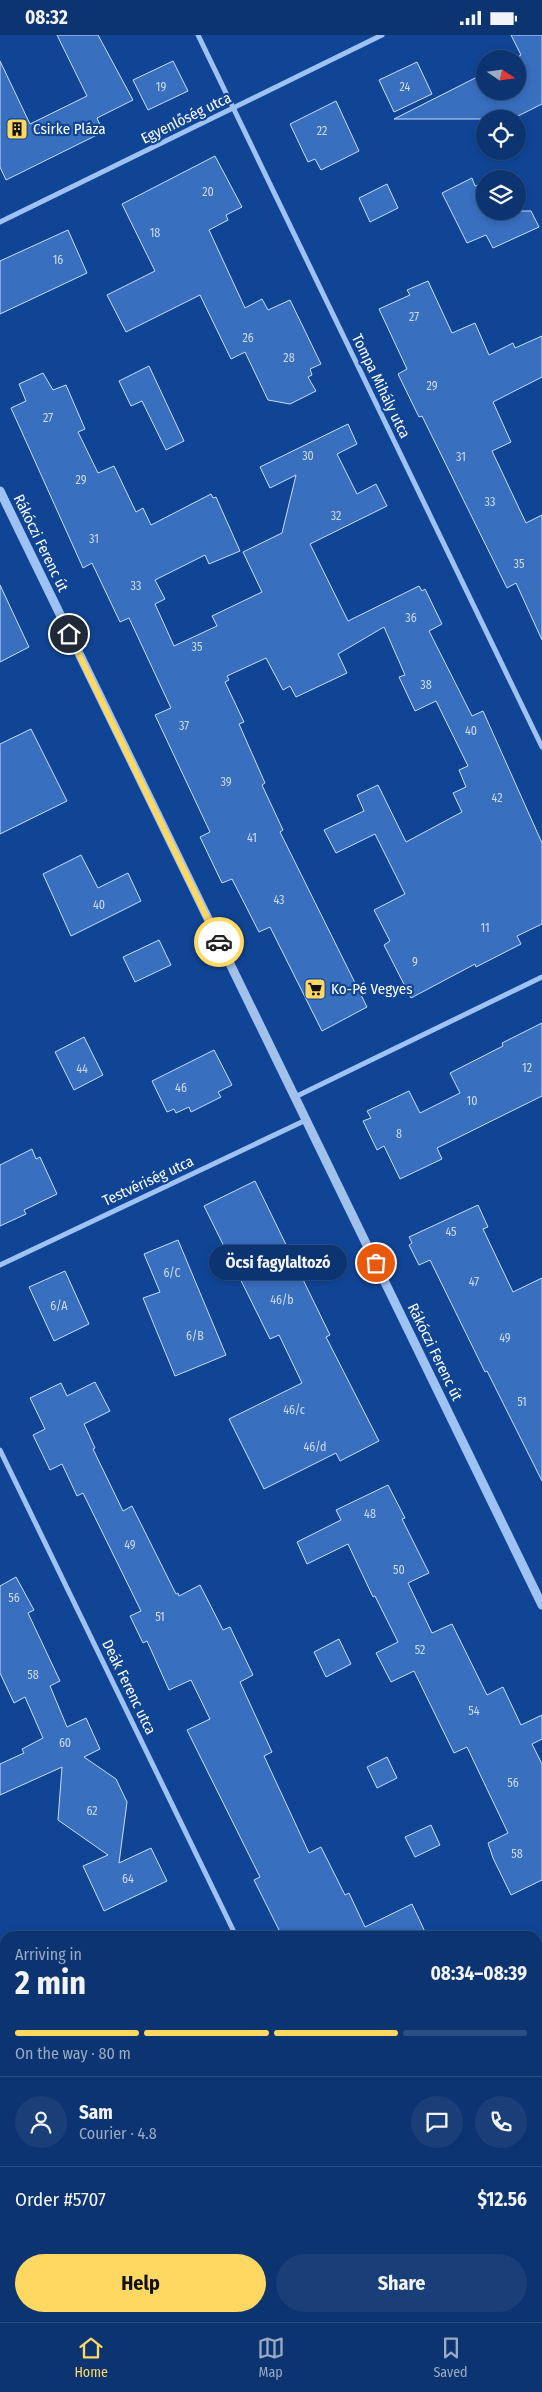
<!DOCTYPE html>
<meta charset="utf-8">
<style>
:root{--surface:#0c3470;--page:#1a3f78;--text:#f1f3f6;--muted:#9aaac3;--line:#2c4f83;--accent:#ffd862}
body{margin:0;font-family:"Fira Sans Condensed",sans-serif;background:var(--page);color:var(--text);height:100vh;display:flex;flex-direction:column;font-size:19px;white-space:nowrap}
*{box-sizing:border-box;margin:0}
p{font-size:16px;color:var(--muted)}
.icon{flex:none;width:28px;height:28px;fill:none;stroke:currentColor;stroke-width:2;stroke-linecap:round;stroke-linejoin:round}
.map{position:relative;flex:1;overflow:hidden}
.panel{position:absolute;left:0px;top:1896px;width:542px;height:391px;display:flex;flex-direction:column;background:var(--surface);border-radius:15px 15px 0 0;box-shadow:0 2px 8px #0003,0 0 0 1px var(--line)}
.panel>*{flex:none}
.needle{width:32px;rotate:103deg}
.buttons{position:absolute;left:476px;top:15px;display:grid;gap:10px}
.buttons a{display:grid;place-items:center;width:50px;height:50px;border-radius:50%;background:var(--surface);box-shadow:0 2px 8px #0003,0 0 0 1px var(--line);font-size:25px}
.pin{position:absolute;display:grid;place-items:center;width:42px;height:42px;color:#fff;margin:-21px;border:2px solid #fff;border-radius:50%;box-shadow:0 1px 5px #0007}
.courier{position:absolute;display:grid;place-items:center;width:50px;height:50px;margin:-25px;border:4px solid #ffd862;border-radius:50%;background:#fff;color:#222;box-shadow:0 1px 6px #0007}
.bubble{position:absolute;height:35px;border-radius:18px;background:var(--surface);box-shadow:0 2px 8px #0003,0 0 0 1px var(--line);font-size:16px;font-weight:700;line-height:35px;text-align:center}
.head em{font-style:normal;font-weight:700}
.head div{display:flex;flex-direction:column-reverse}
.head{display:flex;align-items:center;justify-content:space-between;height:85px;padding:0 15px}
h1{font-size:32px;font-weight:700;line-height:38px}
.bar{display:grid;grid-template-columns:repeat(4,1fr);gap:8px 5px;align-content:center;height:60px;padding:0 15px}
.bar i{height:6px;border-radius:4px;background:var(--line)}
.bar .active{background:var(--accent)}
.bar p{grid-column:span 4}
.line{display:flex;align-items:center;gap:12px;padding:0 15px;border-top:1px solid var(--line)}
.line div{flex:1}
.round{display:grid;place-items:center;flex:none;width:52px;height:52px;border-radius:26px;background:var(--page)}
.action{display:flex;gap:10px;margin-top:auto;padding:10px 15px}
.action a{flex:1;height:58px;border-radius:30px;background:var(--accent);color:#111;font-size:20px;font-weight:700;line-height:58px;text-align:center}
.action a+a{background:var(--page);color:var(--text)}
.status{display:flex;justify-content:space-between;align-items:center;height:35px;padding:0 25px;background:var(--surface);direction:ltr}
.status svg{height:14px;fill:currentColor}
.menu{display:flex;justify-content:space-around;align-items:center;height:70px;border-top:1px solid var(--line);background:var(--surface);font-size:14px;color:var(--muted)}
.menu a{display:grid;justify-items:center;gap:2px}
.menu .active{color:var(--accent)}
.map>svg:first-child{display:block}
.building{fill:#386fbf;stroke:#c7defe}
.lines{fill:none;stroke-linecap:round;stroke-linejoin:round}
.minor{stroke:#9fc2f4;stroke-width:5}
.tertiary{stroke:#9fc2f4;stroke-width:9}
.done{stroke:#abbeda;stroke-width:5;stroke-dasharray:0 9}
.route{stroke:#ffd862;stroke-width:6}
.labels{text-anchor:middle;stroke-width:4.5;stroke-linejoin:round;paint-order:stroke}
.number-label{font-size:12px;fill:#cddbef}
.street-label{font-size:15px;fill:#fff;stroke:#104596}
.poi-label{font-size:15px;fill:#fff;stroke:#104596;text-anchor:start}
</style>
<div class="status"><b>08:32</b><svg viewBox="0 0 49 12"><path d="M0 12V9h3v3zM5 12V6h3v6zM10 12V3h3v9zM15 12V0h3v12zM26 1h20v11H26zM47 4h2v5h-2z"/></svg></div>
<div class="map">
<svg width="542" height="2287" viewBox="0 0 542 2287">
<rect width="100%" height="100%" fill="#104596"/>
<g class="building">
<polygon points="57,0 98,0 133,65 97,83 103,97 6,145 0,132 0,26 30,89 87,61"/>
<polygon points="511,0 542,0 542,69 512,84 394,84 485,38 485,56 518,56 518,24 514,24 521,20"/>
<polygon points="173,26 188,56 148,75 133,45"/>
<polygon points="417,27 432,59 394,77 379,45"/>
<polygon points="336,66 359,116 321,135 315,124 308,127 290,89"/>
<polygon points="215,121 242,172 226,180 228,185 209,195 245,273 262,264 268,275 290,265 321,329 310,334 312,340 308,342 316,356 290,369 268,365 245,317 231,324 200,260 126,297 107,260 155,236 122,169"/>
<polygon points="472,143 475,151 485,147 485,176 531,176 539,192 493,213 486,200 467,208 442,158"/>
<polygon points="387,149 398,173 370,187 359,163"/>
<polygon points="68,195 87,238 0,279 0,226"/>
<polygon points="428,246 452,298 475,288 489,320 513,308 515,313 542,301 542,342 493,367 511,407 492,416 526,488 542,480 542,605 516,548 507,553 422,381 419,382 398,339 407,334 379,274 410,260 407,255"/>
<polygon points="149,331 184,406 166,415 142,366 131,371 119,346"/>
<polygon points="43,338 53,355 66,350 85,394 78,397 98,438 114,431 136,477 143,473 151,490 211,459 213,463 216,462 240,516 209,529 205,520 155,545 165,564 155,569 174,611 217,591 212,581 262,557 243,517 282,498 296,440 270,453 260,432 348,389 357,409 337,419 357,459 376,449 387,471 310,509 348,586 419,551 422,556 425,554 442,589 429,596 472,681 483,676 542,808 542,889 517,901 521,909 476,932 475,929 411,963 384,910 390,906 374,875 405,859 375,799 336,818 324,795 364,776 357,760 378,750 406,807 462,777 453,758 466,752 459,735 468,731 436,666 415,676 399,642 405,640 384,592 338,619 347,638 296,662 290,651 283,655 266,623 227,641 229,645 225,647 244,687 239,689 265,748 262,750 283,795 280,797 367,972 322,996 270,892 259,897 232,844 222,848 200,802 210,797 155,680 171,673 129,583 120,587 92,528 83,533 11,373 26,366 19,349"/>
<polygon points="0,550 29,612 0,627"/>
<polygon points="31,694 67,766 0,799 0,709"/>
<polygon points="81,820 98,853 128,838 141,866 71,901 43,839"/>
<polygon points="159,905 171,930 135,947 123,922"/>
<polygon points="542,988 542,1061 437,1113 442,1124 400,1144 384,1111 377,1115 363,1086 371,1083 367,1076 409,1056 420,1078 460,1058 450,1038 503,1011 502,1008"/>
<polygon points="84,1002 103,1040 74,1055 55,1017"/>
<polygon points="214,1015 232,1050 218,1057 221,1062 191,1077 189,1072 176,1078 174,1074 167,1077 152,1046"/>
<polygon points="32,1114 36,1124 40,1122 57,1159 24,1175 26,1179 0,1191 0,1130"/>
<polygon points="255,1146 330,1300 326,1302 379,1406 340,1426 336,1418 264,1454 229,1384 302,1348 279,1300 270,1304 204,1171"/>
<polygon points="478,1170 488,1192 483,1194 513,1257 542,1243 542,1446 487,1336 485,1337 430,1225 419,1230 409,1210 412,1208 409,1202"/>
<polygon points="178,1205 226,1320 175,1341 143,1263 160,1257 144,1219"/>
<polygon points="65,1236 89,1289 54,1306 29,1252"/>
<polygon points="95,1347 110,1376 84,1389 95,1413 93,1414 123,1476 132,1471 176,1559 178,1558 179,1561 200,1550 223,1595 230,1592 253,1640 240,1647 272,1717 264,1721 309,1818 321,1812 345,1860 349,1858 365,1892 412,1869 427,1901 282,1901 254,1845 260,1842 187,1695 210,1684 191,1645 169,1655 147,1606 143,1608 130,1581 141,1576 83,1458 77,1461 62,1429 50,1435 33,1400 45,1394 30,1363 61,1348 67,1361"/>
<polygon points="388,1450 405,1483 402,1484 429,1538 408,1548 432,1598 452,1589 487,1660 503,1652 521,1690 542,1680 542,1704 532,1709 542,1729 542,1845 511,1860 493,1823 488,1808 508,1798 467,1712 454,1718 414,1636 391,1647 376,1618 398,1607 375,1561 373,1562 348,1509 307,1529 297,1507 341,1485 336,1475"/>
<polygon points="16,1542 34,1575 28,1578 60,1646 50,1651 67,1692 86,1683 100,1714 84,1722 116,1744 127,1767 119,1828 151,1813 167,1846 104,1876 83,1831 108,1820 58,1785 62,1732 0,1760 0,1729 24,1718 22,1714 43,1703 25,1662 14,1668 0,1638 0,1551"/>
<polygon points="339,1604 351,1629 326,1642 314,1617"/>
<polygon points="387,1722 397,1743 377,1753 367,1732"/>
<polygon points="431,1790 440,1810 415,1822 405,1802"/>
</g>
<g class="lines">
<g class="minor">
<polyline points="198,0 542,712"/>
<polyline points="0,187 382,0"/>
<polyline points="295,1062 542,942"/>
<polyline points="0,1230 306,1085"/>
<polyline points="0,1415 236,1901"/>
<polyline points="0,2255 5,2266"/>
<polyline points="13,2282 15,2287"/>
<polyline points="421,2282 423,2287"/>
</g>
<polyline class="tertiary" points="0,456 542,1570"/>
</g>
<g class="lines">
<polyline class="done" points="219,907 376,1228"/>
<polyline class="route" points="69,599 219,907"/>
</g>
<defs>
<g id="building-square" transform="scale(1.125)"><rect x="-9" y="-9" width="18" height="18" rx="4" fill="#ffd862" stroke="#104596"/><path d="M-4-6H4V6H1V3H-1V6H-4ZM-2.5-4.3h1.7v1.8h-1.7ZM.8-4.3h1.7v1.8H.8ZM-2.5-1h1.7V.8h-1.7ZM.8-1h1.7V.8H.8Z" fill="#111"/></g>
<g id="supermarket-square" transform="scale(1.125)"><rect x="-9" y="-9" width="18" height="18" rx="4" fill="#ffd862" stroke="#104596"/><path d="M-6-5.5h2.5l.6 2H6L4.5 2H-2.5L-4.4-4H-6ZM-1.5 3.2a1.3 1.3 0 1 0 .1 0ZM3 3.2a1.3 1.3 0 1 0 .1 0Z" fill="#111"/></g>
</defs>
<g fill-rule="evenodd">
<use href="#building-square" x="17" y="94"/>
<use href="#supermarket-square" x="315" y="954"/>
</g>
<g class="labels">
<g class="number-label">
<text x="161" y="56">19</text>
<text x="405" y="56">24</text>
<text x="322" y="100">22</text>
<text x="208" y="161">20</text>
<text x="155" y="202">18</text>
<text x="58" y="229">16</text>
<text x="414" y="286">27</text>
<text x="248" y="307">26</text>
<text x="289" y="327">28</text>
<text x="432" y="355">29</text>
<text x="48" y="387">27</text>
<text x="308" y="425">30</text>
<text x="461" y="426">31</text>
<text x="81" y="449">29</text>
<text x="490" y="471">33</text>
<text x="336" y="485">32</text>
<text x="94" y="508">31</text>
<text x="519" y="533">35</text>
<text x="136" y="555">33</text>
<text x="411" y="587">36</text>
<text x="197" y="616">35</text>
<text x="426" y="654">38</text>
<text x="184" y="695">37</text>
<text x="471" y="700">40</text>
<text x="226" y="751">39</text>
<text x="497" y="767">42</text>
<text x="252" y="807">41</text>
<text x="279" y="869">43</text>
<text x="99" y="874">40</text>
<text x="485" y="897">11</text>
<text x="415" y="931">9</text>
<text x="527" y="1037">12</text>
<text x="82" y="1038">44</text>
<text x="181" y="1057">46</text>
<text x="472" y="1070">10</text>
<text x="399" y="1103">8</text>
<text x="451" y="1201">45</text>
<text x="172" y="1242">6/C</text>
<text x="474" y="1251">47</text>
<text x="282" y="1269">46/b</text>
<text x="59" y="1275">6/A</text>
<text x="195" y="1305">6/B</text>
<text x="505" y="1307">49</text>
<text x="522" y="1371">51</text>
<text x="294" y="1379">46/c</text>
<text x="315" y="1416">46/d</text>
<text x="370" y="1483">48</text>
<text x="130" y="1514">49</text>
<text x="399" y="1539">50</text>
<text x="14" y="1567">56</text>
<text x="160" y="1586">51</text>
<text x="420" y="1619">52</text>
<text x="33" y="1644">58</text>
<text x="474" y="1680">54</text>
<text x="65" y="1712">60</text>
<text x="513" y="1752">56</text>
<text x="92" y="1780">62</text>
<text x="517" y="1823">58</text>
<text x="128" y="1848">64</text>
</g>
<g class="street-label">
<text transform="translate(186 83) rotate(-26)" y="5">Egyenlőség utca</text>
<text transform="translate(381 351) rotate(64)" y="5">Tompa Mihály utca</text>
<text transform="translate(41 508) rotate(64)" y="5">Rákóczi Ferenc út</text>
<text transform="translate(148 1146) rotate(-25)" y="5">Testvériség utca</text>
<text transform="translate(435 1317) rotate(64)" y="5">Rákóczi Ferenc út</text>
<text transform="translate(129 1652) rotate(64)" y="5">Deák Ferenc utca</text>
</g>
<g class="poi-label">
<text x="33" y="99">Csirke Pláza</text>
<text x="331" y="959">Ko-Pé Vegyes</text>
</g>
</g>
</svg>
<div class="buttons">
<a><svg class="needle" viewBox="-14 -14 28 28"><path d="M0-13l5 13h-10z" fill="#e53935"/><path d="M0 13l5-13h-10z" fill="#9aaac3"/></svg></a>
<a><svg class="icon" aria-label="locate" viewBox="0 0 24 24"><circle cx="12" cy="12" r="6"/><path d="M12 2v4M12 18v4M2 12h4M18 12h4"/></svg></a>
<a><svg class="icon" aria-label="layers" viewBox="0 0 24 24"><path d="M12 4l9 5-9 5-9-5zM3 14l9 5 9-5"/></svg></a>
</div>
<div class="pin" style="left:376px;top:1228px;background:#ea580c"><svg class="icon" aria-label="bag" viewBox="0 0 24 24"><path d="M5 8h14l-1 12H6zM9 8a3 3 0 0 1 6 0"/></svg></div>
<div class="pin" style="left:69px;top:599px;background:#1f2937"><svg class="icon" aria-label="home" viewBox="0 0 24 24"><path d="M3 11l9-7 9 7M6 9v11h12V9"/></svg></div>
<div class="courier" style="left:219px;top:907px"><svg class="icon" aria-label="car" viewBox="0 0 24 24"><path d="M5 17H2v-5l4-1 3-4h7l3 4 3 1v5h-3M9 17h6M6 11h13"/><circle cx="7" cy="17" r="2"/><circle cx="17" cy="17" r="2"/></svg></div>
<div class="bubble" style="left:209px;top:1210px;width:138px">Öcsi fagylaltozó</div>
<section class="panel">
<div class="head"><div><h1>2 min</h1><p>Arriving in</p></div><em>08:34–08:39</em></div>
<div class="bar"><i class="active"></i><i class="active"></i><i class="active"></i><i></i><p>On the way · 80 m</p></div>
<div class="line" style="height:90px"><a class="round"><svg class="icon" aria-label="person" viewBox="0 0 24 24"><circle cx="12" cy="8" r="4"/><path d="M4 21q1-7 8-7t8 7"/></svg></a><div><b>Sam</b><p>Courier · 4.8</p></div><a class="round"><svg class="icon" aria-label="chat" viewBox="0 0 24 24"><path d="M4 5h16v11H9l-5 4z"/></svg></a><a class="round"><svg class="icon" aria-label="phone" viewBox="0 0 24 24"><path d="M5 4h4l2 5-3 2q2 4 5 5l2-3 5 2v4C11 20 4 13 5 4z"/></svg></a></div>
<div class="line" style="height:65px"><div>Order #5707</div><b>$12.56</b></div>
<div class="action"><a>Help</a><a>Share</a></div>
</section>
</div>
<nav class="menu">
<a class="active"><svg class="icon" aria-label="home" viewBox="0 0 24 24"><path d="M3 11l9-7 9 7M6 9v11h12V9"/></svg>Home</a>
<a><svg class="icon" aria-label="map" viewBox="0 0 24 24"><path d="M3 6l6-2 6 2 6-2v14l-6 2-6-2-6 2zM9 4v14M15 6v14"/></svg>Map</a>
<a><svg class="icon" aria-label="saved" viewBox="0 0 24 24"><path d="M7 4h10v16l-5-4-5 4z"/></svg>Saved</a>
</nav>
